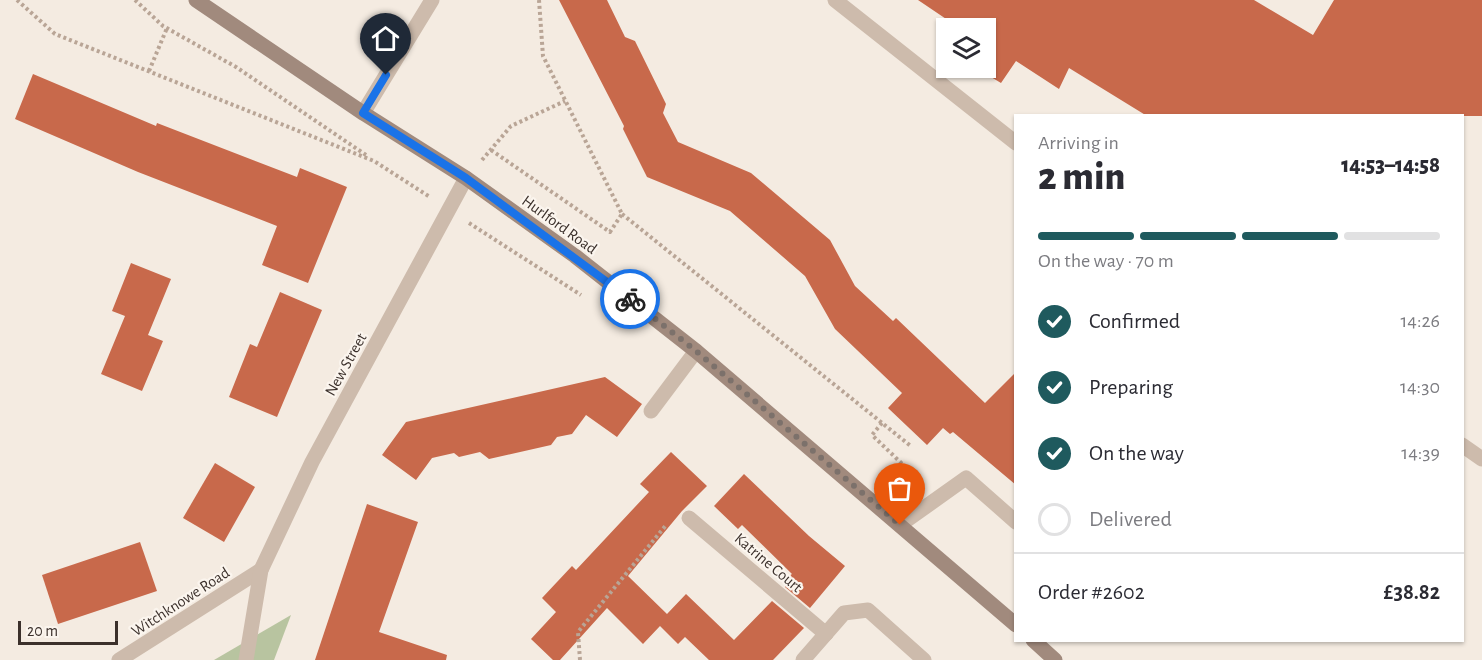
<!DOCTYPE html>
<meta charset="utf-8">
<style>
:root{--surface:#fff;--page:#f7f7f7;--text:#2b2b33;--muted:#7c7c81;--line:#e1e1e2;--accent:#1f5a5e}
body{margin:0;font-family:"Alegreya Sans",sans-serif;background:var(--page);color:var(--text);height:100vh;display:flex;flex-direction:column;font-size:22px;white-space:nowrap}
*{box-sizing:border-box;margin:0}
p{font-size:20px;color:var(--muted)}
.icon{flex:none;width:33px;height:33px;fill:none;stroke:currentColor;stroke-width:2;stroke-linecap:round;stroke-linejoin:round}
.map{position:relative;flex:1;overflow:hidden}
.drawer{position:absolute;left:1014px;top:114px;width:450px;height:528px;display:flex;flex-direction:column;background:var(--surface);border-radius:0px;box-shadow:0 2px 4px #0004}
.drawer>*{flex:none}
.buttons{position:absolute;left:936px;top:18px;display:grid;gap:12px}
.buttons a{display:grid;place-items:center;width:60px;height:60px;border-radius:0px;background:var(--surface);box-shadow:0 2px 4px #0004;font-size:30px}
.scale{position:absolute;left:18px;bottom:15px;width:100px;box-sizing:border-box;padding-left:6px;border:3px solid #3b302b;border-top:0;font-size:16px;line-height:21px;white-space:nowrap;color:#3b302b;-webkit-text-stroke:4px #fbf5ee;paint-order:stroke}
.pin{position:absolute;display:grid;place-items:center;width:51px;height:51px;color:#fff;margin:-62px -26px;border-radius:50% 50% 50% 0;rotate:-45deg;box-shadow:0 0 6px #0007}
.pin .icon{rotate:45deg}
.courier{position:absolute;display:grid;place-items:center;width:60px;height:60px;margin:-30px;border:4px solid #1a73e8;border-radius:50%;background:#fff;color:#222;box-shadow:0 2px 8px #0007}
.overview em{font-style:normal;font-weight:800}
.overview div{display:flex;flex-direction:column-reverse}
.overview{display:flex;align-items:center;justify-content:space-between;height:102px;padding:0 24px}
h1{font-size:39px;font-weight:800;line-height:45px}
.bar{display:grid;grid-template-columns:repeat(4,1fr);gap:9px 6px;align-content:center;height:72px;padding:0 24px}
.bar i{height:8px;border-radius:4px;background:var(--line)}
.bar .current{background:var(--accent)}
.bar p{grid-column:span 4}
.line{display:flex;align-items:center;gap:15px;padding:0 24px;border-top:2px solid var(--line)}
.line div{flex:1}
ol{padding:0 24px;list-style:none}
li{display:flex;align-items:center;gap:18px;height:66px}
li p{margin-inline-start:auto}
li .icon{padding:6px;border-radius:50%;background:var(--accent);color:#fff;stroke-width:4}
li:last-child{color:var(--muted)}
li i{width:33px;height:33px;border:3px solid var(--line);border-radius:50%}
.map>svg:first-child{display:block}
.green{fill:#b8c4a0}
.building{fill:#c8694b}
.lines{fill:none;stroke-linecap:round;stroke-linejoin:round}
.path{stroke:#b9a596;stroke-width:4;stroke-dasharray:3 3;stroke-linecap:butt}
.service{stroke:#cdbbac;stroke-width:15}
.minor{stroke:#cdbbac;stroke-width:15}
.secondary{stroke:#a18a7d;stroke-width:15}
.done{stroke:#7c716b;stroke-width:6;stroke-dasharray:0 10.8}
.route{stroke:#1a73e8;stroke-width:8}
.labels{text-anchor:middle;stroke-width:4.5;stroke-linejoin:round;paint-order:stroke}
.street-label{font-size:16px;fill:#3b302b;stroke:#fbf5ee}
</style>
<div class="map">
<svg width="1482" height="660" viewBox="0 0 1482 660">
<rect width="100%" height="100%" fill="#f4ebe1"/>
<polygon class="green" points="291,615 274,660 214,660"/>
<g class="building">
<polygon points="559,0 607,0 625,37 635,41 666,104 663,113 678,142 751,173 830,240 855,286 893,321 896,318 985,403 1016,372 1016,485 953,432 950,434 943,428 927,445 888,408 902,393 835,329 805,276 730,211 647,177 623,129 624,126"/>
<polygon points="918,0 1254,0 1313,35 1334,0 1482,0 1482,116 1147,116 1069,68 1059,89 1016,61 1001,83 976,68 986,68 986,28 957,28 958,27"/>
<polygon points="33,74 156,126 157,123 297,177 300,168 347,187 308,283 262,265 277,226 138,172 15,119"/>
<polygon points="131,263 171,279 148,335 163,341 142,391 101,374 125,316 112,311"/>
<polygon points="280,292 322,310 277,417 229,397 250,344 257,347"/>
<polygon points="605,377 642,404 617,437 586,415 572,434 557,437 551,445 489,459 480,452 459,457 454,453 432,458 416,480 382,455 406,422"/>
<polygon points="671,452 707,486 682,511 628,576 667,614 686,594 734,640 772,601 804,628 773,660 709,660 685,637 678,644 660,626 643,644 607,608 560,660 553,660 531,639 556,612 542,598 572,566 576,570 649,492 640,484"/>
<polygon points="215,463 255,487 224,542 183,518"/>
<polygon points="744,474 809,536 845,566 810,608 785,587 793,579 789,576 792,574 742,525 738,529 714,506"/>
<polygon points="367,504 418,522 379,632 447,655 446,660 315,660"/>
<polygon points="140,542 157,591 58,624 42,575"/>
</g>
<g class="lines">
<g class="path">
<polyline points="17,0 55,34 374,161 430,197"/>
<polyline points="135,0 163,26 236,67 366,155"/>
<polyline points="149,71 167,28"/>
<polyline points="491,150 610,232 622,214 543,56 539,0"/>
<polyline points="482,160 511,126 565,101"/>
<polyline points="622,214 912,447"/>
<polyline points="469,223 581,295"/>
<polyline points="882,423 872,435 919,480"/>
<polyline points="580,660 578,632 667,524"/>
</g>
<g class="service">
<polyline points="835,0 1016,143"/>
<polyline points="651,411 696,351"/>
<polyline points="1462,445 1482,459"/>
<polyline points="900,525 966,478 1016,522"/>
</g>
<g class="minor">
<polyline points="363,113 432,0"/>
<polyline points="689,518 826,634"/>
<polyline points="119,660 261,570"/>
<polyline points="246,660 261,570 312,462 466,178"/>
<polyline points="803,660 844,613 868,610 924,660"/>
</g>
<g class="secondary">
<polyline points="196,0 363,113 466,178 575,256 696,351 1016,625"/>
<polyline points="1033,640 1055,660"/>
</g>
</g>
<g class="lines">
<polyline class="done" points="630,299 696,351 900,525"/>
<polyline class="route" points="386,75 363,113 466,178 630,299"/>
</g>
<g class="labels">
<g class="street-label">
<text transform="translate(560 224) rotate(36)" y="6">Hurlford Road</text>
<text transform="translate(345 364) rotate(-61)" y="6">New Street</text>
<text transform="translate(769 562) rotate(40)" y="6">Katrine Court</text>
<text transform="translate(180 601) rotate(-33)" y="6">Witchknowe Road</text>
</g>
</g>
</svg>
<div class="buttons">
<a><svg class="icon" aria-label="layers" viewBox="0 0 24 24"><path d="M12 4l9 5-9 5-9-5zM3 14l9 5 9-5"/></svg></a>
</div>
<div class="scale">20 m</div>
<div class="pin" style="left:900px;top:525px;background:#ea580c"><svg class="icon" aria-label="bag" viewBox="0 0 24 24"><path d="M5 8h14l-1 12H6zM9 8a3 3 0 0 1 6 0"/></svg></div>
<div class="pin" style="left:386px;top:75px;background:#1f2937"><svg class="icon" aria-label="home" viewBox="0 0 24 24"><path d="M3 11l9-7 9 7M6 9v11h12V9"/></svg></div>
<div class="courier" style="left:630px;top:299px"><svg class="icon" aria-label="bike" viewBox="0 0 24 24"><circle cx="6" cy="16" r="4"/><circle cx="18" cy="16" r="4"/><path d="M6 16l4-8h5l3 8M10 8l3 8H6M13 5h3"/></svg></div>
<section class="drawer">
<div class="overview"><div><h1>2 min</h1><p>Arriving in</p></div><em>14:53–14:58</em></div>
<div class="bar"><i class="current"></i><i class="current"></i><i class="current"></i><i></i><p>On the way · 70 m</p></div>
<ol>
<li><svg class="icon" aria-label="check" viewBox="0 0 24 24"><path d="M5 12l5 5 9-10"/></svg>Confirmed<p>14:26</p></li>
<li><svg class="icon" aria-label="check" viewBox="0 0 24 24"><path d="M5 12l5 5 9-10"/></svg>Preparing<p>14:30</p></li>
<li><svg class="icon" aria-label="check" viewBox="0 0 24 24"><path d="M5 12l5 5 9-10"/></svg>On the way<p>14:39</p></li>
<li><i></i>Delivered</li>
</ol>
<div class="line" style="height:78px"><div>Order #2602</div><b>£38.82</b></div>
</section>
</div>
